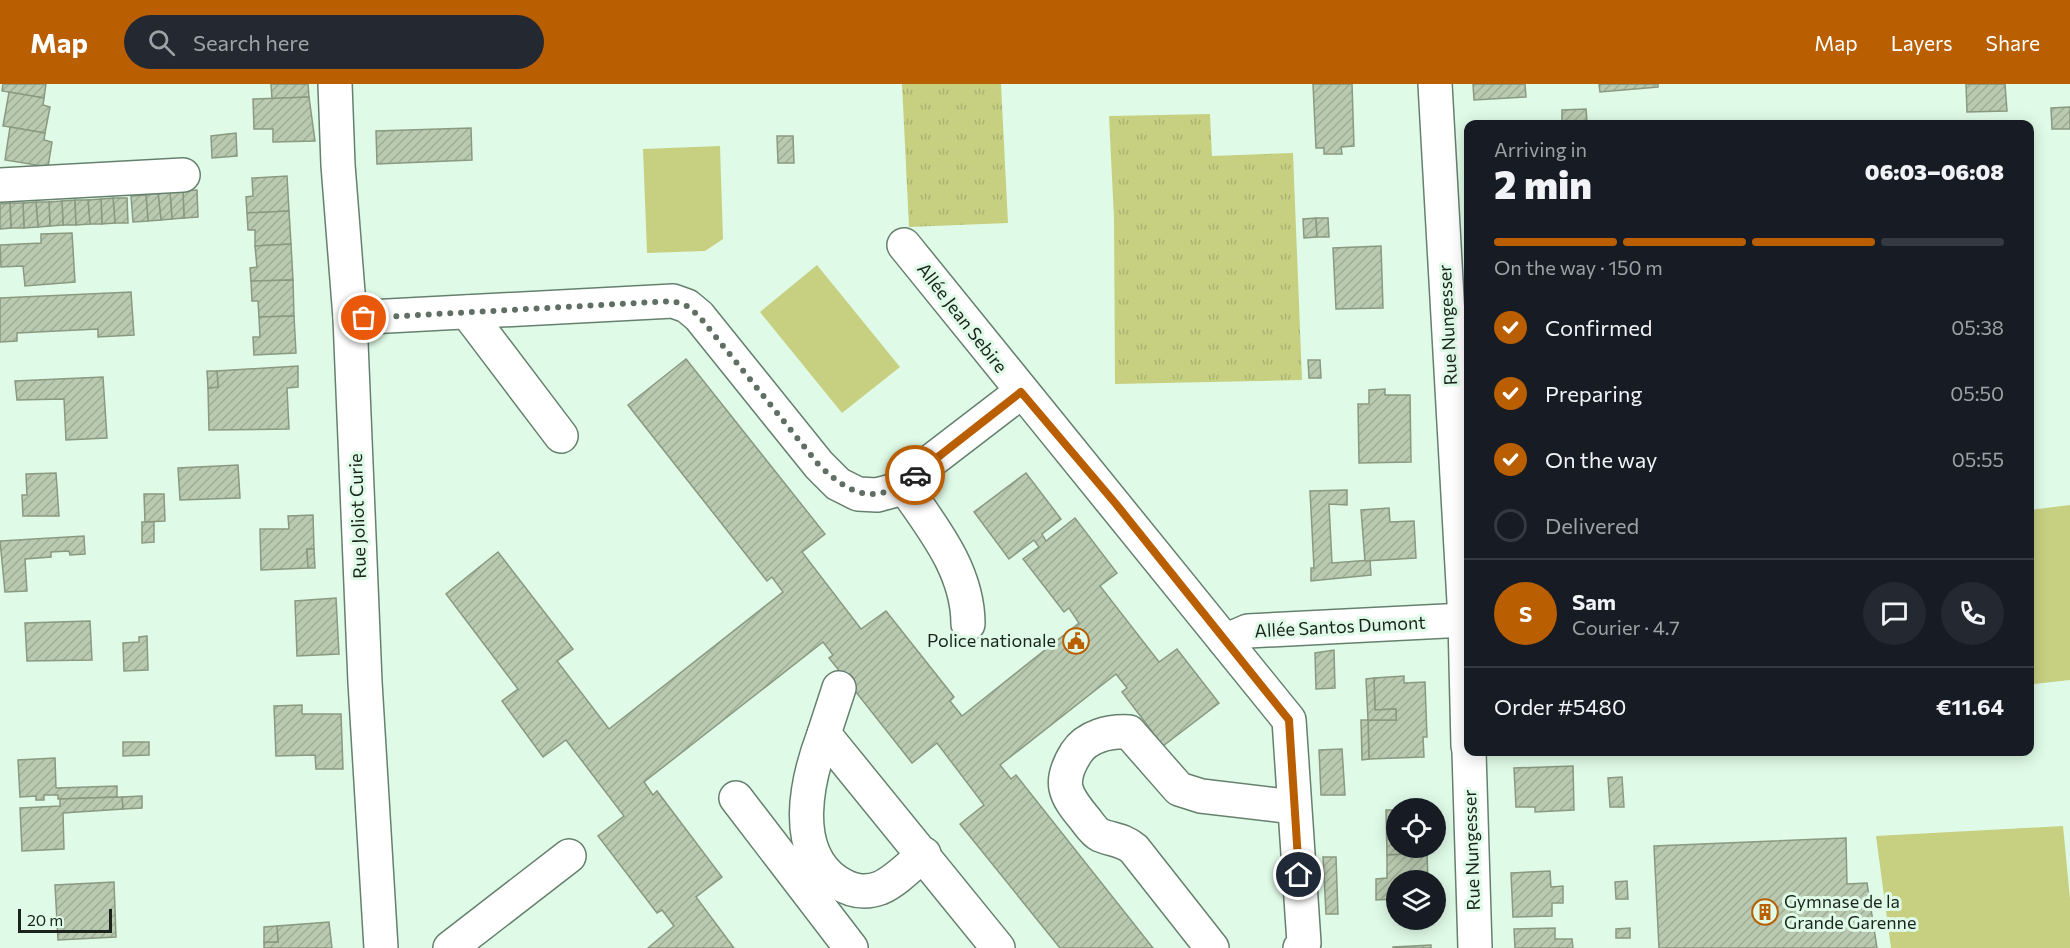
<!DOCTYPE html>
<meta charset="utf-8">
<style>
:root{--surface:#171b24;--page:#242831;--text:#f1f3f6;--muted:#9ea1a6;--line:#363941;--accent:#b95e01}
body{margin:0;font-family:Commissioner,sans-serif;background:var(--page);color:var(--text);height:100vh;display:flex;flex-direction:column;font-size:22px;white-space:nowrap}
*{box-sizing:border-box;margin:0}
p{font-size:20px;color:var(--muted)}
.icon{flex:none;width:33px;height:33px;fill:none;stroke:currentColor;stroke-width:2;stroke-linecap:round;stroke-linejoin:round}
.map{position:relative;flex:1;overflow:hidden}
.panel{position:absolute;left:1464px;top:36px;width:570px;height:636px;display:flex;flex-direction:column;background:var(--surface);border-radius:12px;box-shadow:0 3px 15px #0003}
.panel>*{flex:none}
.controls{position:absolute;left:1386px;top:714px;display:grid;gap:12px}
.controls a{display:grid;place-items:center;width:60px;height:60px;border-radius:50%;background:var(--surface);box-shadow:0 3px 15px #0003;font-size:30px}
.scale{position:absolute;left:18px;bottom:15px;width:94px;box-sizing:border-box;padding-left:6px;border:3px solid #1a241d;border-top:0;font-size:16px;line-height:21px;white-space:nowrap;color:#1a241d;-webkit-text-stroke:4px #dffbe7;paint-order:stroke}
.pin{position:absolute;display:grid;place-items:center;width:51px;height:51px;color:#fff;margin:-26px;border:3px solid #fff;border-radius:50%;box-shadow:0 2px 6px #0007}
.courier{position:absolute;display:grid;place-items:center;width:60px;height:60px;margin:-30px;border:4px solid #b95e01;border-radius:50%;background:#fff;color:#222;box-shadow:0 2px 8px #0007}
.overview em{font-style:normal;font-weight:800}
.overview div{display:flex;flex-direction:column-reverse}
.overview{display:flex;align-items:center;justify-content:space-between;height:102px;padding:0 30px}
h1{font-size:39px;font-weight:800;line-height:45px}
.bar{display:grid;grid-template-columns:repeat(4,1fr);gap:9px 6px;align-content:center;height:72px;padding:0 30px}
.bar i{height:8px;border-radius:4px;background:var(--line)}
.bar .current{background:var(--accent)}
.bar p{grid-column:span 4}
.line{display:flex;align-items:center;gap:15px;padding:0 30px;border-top:2px solid var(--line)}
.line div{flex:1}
.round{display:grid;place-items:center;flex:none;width:63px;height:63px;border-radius:32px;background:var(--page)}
ol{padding:0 30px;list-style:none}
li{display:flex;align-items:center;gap:18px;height:66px}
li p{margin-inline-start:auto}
li .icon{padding:6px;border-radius:50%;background:var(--accent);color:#fff;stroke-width:4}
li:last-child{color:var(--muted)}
li i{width:33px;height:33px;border:3px solid var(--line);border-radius:50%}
header{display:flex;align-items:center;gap:36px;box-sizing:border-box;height:84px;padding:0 30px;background:var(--accent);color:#fff}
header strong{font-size:28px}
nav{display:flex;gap:33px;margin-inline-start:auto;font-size:21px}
.search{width:420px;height:54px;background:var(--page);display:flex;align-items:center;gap:15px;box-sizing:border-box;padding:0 21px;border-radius:33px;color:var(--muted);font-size:22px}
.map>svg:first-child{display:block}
.grass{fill:url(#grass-tufts)}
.park{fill:#c7d081}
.building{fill:url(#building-hatch);stroke:#8a9980;stroke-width:1.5}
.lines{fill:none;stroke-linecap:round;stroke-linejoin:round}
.minor-casing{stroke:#66806e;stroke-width:36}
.minor{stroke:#fff;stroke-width:33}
.done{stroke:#5f6f64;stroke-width:6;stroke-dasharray:0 10.8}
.route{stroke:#b95e01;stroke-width:8}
.labels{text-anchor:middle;stroke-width:6;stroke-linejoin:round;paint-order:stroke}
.street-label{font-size:18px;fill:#1a241d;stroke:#dffbe7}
.poi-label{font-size:18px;fill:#1a241d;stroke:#dffbe7;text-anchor:end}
</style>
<header>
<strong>Map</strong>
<div class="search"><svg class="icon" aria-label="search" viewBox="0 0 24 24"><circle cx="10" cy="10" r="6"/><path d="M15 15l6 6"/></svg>Search here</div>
<nav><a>Map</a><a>Layers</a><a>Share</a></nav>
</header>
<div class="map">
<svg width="2070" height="864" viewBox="0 0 2070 864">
<defs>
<pattern id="grass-tufts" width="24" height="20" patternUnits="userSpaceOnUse" patternTransform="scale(1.5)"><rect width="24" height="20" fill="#c7d081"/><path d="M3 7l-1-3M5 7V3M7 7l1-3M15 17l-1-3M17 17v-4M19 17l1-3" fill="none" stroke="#aab26f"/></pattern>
<pattern id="building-hatch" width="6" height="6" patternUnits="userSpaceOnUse" patternTransform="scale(1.5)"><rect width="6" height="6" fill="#b9cab0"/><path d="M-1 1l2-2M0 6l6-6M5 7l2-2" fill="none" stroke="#9ead97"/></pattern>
</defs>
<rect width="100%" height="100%" fill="#dffbe7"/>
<g class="grass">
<polygon points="902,0 1001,0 1008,139 909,143"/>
<polygon points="1210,30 1212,72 1293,69 1302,296 1115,300 1114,135 1109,32"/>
</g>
<g class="park">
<polygon points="720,62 723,155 705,167 647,169 643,65"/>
<polygon points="817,181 900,283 842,329 760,228"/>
<polygon points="2070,421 2070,596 2034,600 2030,555 2030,426"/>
<polygon points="2063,742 2070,815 2070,864 1891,864 1876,752"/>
</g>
<g class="building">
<polygon points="3,0 46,0 44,14 2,7"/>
<polygon points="271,0 308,0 309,13 272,15"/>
<polygon points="1313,0 1352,0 1354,62 1341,63 1342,70 1324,70 1324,64 1316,64"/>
<polygon points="1473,0 1525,0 1526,13 1474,16"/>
<polygon points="1599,0 1658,0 1658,3 1600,8"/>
<polygon points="1966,0 2005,0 2007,27 1967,28"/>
<polygon points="9,8 44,14 43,21 50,23 45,49 3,42"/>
<polygon points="309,13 315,57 273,58 273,45 254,45 253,15"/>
<polygon points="2070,23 2070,45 2052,45 2051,24"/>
<polygon points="1586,25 1587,37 1562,38 1562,26"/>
<polygon points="1531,38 1531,40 1481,40"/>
<polygon points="10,43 45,49 44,56 52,58 48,83 5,76"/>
<polygon points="471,44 472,76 377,80 376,47"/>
<polygon points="236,49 237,72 212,74 211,52"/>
<polygon points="777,52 793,52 794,79 778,79"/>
<polygon points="287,92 289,127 247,129 246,113 253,112 252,94"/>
<polygon points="197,106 198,133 184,134 183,107"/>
<polygon points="183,107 184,134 172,135 170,108"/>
<polygon points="170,108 172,135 161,136 158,109"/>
<polygon points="158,109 161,136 148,137 146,111"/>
<polygon points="146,111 148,137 133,138 131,112"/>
<polygon points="113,114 127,114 128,139 115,139"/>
<polygon points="113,114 115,139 102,140 101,115"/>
<polygon points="101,115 102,140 90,140 88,116"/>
<polygon points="75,116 76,141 63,141 62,117"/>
<polygon points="75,116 88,116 90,140 76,141"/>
<polygon points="62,117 63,141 50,142 49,118"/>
<polygon points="36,118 49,118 50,142 38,143"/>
<polygon points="36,118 38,143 24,144 23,119"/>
<polygon points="10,119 23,119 24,144 11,144"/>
<polygon points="10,119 11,144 0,145 0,120"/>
<polygon points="289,127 291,160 255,162 255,146 248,146 247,129"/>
<polygon points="1316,134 1317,153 1304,154 1303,135"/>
<polygon points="1316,134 1328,134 1329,153 1317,153"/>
<polygon points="72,149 75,198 25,202 23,182 1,183 0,161 41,159 41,150"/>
<polygon points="291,160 293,196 251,197 250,184 257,183 255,162"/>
<polygon points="1381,162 1383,224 1336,225 1333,164"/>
<polygon points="293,196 294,232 259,233 258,217 252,217 251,197"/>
<polygon points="131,208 134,251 98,253 98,245 17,249 17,257 0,258 0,214"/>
<polygon points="294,232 296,269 254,271 253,253 260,253 259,233"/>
<polygon points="686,275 825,450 802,468 861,545 886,527 954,613 950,617 962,632 1079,539 1069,524 1064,528 1023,475 1039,463 1034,456 1009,475 974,428 1026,389 1061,435 1042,450 1046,457 1075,434 1117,489 1100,502 1159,578 1177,565 1219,619 1163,662 1122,608 1127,604 1116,590 1000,681 1011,695 1016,691 1153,864 1060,864 960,740 984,721 937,659 912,679 829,574 833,571 823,558 644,698 653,711 657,707 722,793 696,813 734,864 648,864 674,842 662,826 657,829 598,752 624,732 566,656 543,673 502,617 518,605 446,510 498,468 573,565 557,577 609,645 783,508 772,493 767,497 628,321"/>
<polygon points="1308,276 1320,276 1321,294 1309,294"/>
<polygon points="298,282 298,303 287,304 289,345 209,346 208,304 218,303 217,287"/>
<polygon points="207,287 217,287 218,303 208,304"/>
<polygon points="103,293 107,354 66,356 64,315 17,316 15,297"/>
<polygon points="1385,305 1385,311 1410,311 1411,378 1359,379 1358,320 1369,320 1369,306"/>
<polygon points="238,381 240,414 180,416 178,384"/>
<polygon points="56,389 59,432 23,432 22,411 27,411 26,390"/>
<polygon points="1347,406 1347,421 1329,420 1332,479 1370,476 1371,491 1311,497 1311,484 1314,484 1310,407"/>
<polygon points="144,410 164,410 165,437 145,438"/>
<polygon points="1389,424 1390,438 1414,437 1416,474 1365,477 1361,426"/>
<polygon points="313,431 314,465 307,465 308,484 261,486 260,445 289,445 288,432"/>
<polygon points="142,438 154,438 154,458 142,459"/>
<polygon points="84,452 85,470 70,471 69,467 51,468 51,473 25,475 27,507 5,508 0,457"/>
<polygon points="307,465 314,465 315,484 308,484"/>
<polygon points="336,514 339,570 297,572 295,517"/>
<polygon points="90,537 92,576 27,577 25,539"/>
<polygon points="147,552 148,586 124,587 123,559 139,558 139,553"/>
<polygon points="1334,566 1335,604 1316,605 1315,569"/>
<polygon points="1404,592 1404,599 1425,598 1427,653 1423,653 1424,673 1369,675 1368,636 1396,636 1396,625 1375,626 1374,594"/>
<polygon points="1374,594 1375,626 1396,625 1396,636 1368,636 1366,595"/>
<polygon points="302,621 302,630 341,630 343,685 316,685 315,671 276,672 274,622"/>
<polygon points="1361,636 1368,636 1369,675 1362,676"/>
<polygon points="123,658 149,658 149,671 123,672"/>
<polygon points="1342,665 1345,711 1321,711 1319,666"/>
<polygon points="55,674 56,704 117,702 117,713 58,715 58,711 44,711 44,716 36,716 36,712 20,713 18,676"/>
<polygon points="1573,682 1574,726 1535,728 1535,723 1516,723 1514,684"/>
<polygon points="1622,693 1624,723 1610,723 1608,694"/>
<polygon points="142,712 142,724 123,725 122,713"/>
<polygon points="122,713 123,725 63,729 64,765 22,767 20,724 60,722 60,715"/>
<polygon points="1386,726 1396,726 1396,764 1427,764 1427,769 1387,771"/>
<polygon points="1846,754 1847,800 1867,799 1877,864 1659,864 1654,762"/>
<polygon points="1427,769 1428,796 1396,796 1396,815 1376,816 1376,795 1387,794 1387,771"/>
<polygon points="1323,773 1336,773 1338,830 1326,830"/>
<polygon points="1550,787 1551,803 1563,802 1563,819 1552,819 1552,832 1513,833 1511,789"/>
<polygon points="1627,797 1628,815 1616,815 1615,798"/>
<polygon points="114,798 116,853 58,856 55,801"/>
<polygon points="329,838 332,864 264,864 264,858 278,858 277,842"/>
<polygon points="277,842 278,858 264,858 264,843"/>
<polygon points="1555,844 1555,855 1572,855 1573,864 1515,864 1514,845"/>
<polygon points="1630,844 1630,854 1616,854 1616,845"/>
<polygon points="1431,861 1431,864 1393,864 1393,863"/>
</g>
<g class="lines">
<g class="minor-casing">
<g id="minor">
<polyline points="335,0 338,81 350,234 365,598 381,864"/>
<polyline points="1435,0 1465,536 1468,662"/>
<polyline points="0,101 183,91"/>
<polyline points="904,161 1289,636 1304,859 1300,864"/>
<polyline points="467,228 561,352"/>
<polyline points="350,234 673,217 687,222 699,232 819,381 838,400 858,410 877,411 892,407 1021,308"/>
<path d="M903,401C932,443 968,486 968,540"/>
<polyline points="1225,557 1248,547 1465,536"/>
<polyline points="839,604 824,650 998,864"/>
<path d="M824,650C807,695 790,766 837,798C851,807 864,810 880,804C896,797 911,781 924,770"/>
<polyline points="1469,668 1475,864"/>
<polyline points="736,714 851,864"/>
<polyline points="450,864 569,772"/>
<path d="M1212,864L1134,765C1124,756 1112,756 1100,751C1094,748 1089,740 1085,735C1064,710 1058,698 1076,669C1087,652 1109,647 1129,648L1179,705L1201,712L1294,723"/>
</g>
</g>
<use href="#minor" class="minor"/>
</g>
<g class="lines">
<path class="done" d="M364,234L673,217L687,222L699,232L819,381C853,414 877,421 915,391"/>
<polyline class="route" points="915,391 1021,308 1116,420 1289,636 1299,791"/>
</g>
<defs>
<g id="civic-ring" transform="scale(1.35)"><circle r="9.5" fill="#dffbe7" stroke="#b95e01" stroke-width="1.5"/><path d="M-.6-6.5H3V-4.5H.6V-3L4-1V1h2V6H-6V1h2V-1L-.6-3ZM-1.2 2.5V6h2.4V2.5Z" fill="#b95e01"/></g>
<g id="building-ring" transform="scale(1.35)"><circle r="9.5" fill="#dffbe7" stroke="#b95e01" stroke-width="1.5"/><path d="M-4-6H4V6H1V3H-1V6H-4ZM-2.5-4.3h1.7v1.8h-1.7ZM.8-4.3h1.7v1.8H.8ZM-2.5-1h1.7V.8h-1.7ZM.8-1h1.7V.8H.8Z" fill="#b95e01"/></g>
</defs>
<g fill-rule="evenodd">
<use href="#civic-ring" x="1076" y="557"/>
<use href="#building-ring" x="1765" y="828"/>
</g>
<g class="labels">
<g class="street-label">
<text transform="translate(962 234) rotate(52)" y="6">Allée Jean Sebire</text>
<text transform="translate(1448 241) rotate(-93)" y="6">Rue Nungesser</text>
<text transform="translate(358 432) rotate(-92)" y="6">Rue Joliot Curie</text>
<text transform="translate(1340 543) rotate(-3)" y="6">Allée Santos Dumont</text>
<text transform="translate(1472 766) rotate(-92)" y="6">Rue Nungesser</text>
</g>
<g class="poi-label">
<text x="1056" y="563">Police nationale</text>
<text x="1784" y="824" text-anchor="start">Gymnase de la<tspan x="1784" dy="21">Grande Garenne</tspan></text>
</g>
</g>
</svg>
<div class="controls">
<a><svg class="icon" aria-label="locate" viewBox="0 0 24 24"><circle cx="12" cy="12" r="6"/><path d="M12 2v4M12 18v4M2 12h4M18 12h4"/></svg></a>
<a><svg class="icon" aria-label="layers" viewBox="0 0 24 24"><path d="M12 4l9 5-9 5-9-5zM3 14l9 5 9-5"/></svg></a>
</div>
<div class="scale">20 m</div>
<div class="pin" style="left:364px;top:234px;background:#ea580c"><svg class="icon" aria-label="bag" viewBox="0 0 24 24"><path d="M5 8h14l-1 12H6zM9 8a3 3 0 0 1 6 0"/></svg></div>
<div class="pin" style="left:1299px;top:791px;background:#1f2937"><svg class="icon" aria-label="home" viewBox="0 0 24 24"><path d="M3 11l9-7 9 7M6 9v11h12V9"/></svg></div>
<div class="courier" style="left:915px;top:391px"><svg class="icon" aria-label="car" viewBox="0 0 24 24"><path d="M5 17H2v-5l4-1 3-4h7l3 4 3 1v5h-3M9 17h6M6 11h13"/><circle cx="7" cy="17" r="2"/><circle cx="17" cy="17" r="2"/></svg></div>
<section class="panel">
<div class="overview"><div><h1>2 min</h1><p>Arriving in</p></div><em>06:03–06:08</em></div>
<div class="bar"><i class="current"></i><i class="current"></i><i class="current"></i><i></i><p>On the way · 150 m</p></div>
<ol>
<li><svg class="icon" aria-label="check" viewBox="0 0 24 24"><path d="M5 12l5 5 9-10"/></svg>Confirmed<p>05:38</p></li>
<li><svg class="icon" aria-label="check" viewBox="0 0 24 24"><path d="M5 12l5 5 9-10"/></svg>Preparing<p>05:50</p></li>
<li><svg class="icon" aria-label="check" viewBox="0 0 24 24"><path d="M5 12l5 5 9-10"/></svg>On the way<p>05:55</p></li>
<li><i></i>Delivered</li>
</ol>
<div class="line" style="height:108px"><b class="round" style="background:var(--accent);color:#fff">S</b><div><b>Sam</b><p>Courier · 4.7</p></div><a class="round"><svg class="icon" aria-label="chat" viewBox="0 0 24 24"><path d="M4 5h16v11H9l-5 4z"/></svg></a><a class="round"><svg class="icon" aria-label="phone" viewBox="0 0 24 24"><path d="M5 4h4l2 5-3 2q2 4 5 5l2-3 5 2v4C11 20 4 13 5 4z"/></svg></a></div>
<div class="line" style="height:78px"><div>Order #5480</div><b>€11.64</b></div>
</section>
</div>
